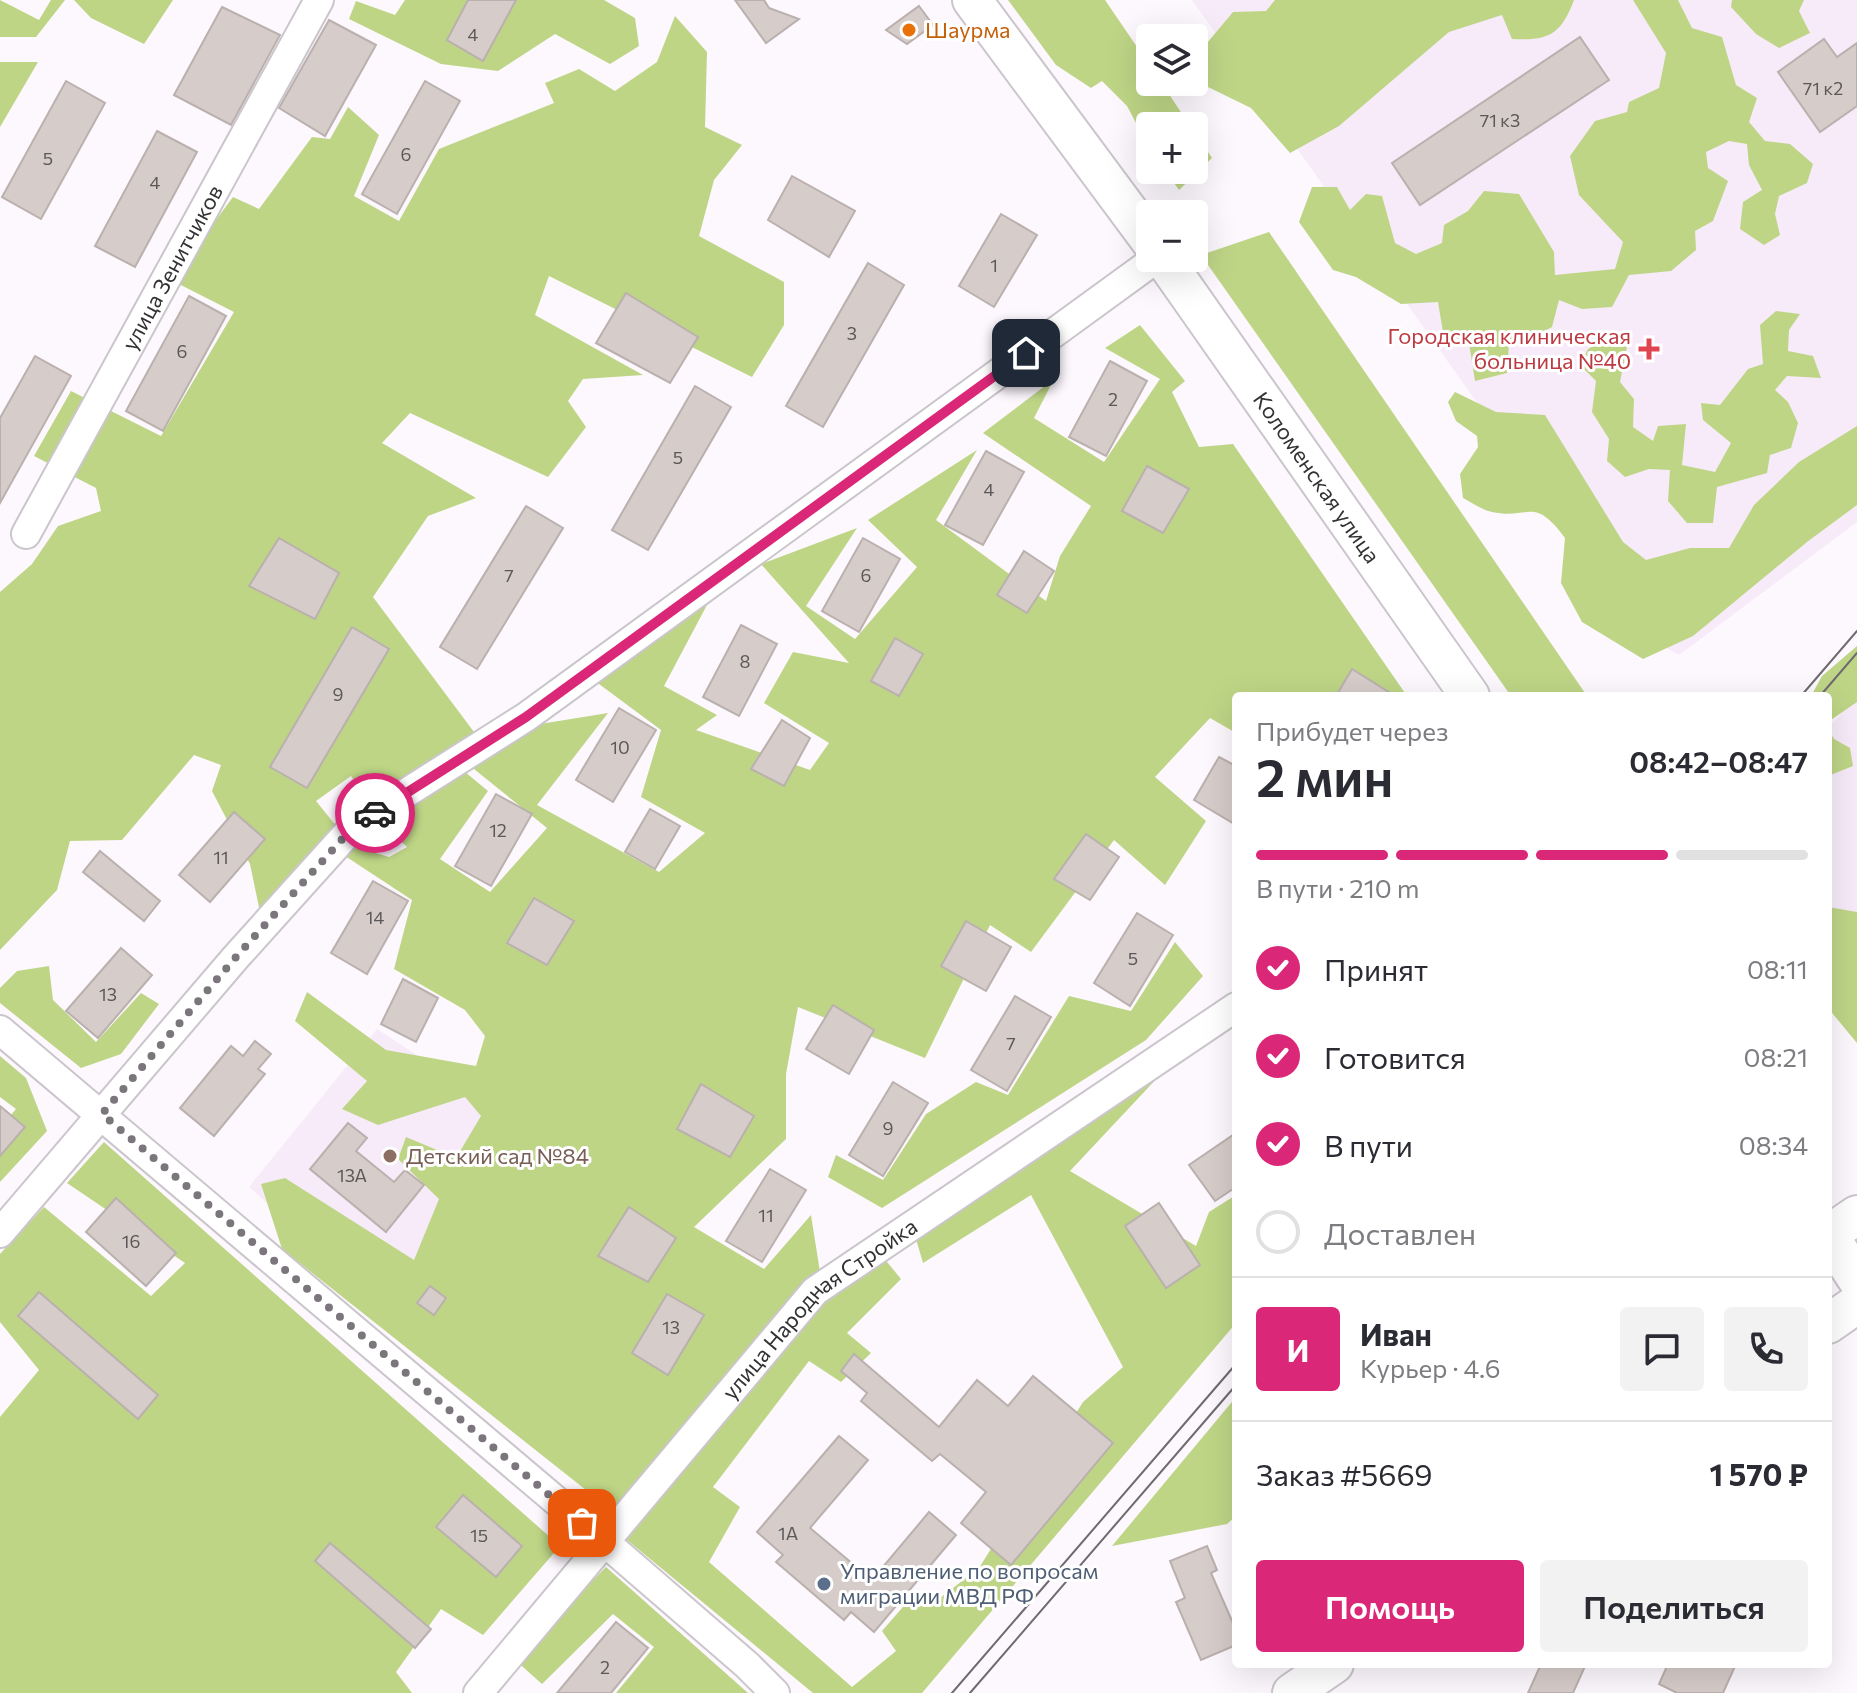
<!DOCTYPE html>
<html lang="ru">
<meta charset="utf-8">
<style>
:root{--surface:#fff;--page:#f2f2f3;--text:#2b2b33;--muted:#7c7c81;--line:#e1e1e2;--accent:#db2777}
body{margin:0;font-family:Commissioner,sans-serif;background:var(--page);color:var(--text);height:100vh;display:flex;flex-direction:column;font-size:30px;white-space:nowrap}
*{box-sizing:border-box;margin:0}
p{font-size:26px;color:var(--muted)}
.icon{flex:none;width:44px;height:44px;fill:none;stroke:currentColor;stroke-width:2;stroke-linecap:round;stroke-linejoin:round}
.map{position:relative;flex:1;overflow:hidden}
.side{position:absolute;left:1232px;top:692px;width:600px;height:976px;display:flex;flex-direction:column;background:var(--surface);border-radius:8px;box-shadow:0 8px 32px #0002}
.side>*{flex:none}
.buttons{position:absolute;left:1136px;top:24px;display:grid;gap:16px}
.buttons a{display:grid;place-items:center;width:72px;height:72px;border-radius:8px;background:var(--surface);box-shadow:0 8px 32px #0002;font-size:40px}
.pin{position:absolute;display:grid;place-items:center;width:68px;height:68px;color:#fff;margin:-34px;border-radius:16px;box-shadow:0 4px 12px #0006}
.courier{position:absolute;display:grid;place-items:center;width:80px;height:80px;margin:-40px;border:6px solid #db2777;border-radius:50%;background:#fff;color:#222;box-shadow:0 2px 10px #0007}
.head em{font-style:normal;font-weight:600}
.head div{display:flex;flex-direction:column-reverse}
.head{display:flex;align-items:center;justify-content:space-between;height:136px;padding:0 24px}
h1{font-size:52px;font-weight:600;line-height:60px}
.bar{display:grid;grid-template-columns:repeat(4,1fr);gap:12px 8px;align-content:center;height:96px;padding:0 24px}
.bar i{height:10px;border-radius:6px;background:var(--line)}
.bar .active{background:var(--accent)}
.bar p{grid-column:span 4}
.line{display:flex;align-items:center;gap:20px;padding:0 24px;border-top:2px solid var(--line)}
.line div{flex:1}
.round{display:grid;place-items:center;flex:none;width:84px;height:84px;border-radius:8px;background:var(--page)}
ol{padding:0 24px;list-style:none}
li{display:flex;align-items:center;gap:24px;height:88px}
li p{margin-inline-start:auto}
li .icon{padding:8px;border-radius:50%;background:var(--accent);color:#fff;stroke-width:4}
li:last-child{color:var(--muted)}
li i{width:44px;height:44px;border:4px solid var(--line);border-radius:50%}
.primary-button{display:flex;gap:16px;margin-top:auto;padding:16px 24px}
.primary-button a{flex:1;height:92px;border-radius:8px;background:var(--accent);color:#fff;font-size:32px;font-weight:600;line-height:92px;text-align:center}
.primary-button a+a{background:var(--page);color:var(--text)}
.map>svg:first-child{display:block}
.built{fill:#f7ebf9}
.green{fill:#bed586}
.building{fill:#d6ccc9;stroke:#bab0ae;stroke-width:2}
.lines{fill:none;stroke-linecap:round;stroke-linejoin:round}
.street-casing{stroke:#cbc5cc;stroke-width:32}
.secondary-casing{stroke:#cbc5cc;stroke-width:42}
.street{stroke:#fff;stroke-width:28}
.secondary{stroke:#fff;stroke-width:38}
.tram{stroke:#6e6a6f;stroke-width:2}
.done{stroke:#7a767b;stroke-width:8;stroke-dasharray:0 14.4}
.route{stroke:#db2777;stroke-width:10}
.food-dot{fill:#e8710a;stroke:#fff;stroke-width:3}
.health-dot{fill:#e0444e;stroke:#fff;stroke-width:3}
.education-dot{fill:#8d6e63;stroke:#fff;stroke-width:3}
.service-dot{fill:#5c6f8a;stroke:#fff;stroke-width:3}
.labels{text-anchor:middle;stroke-width:6;stroke-linejoin:round;paint-order:stroke}
.number-label{font-size:18px;fill:#5c5859}
.food-label{font-size:22px;fill:#c56008;stroke:#fff;text-anchor:start}
.street-label{font-size:22px;fill:#343134;stroke:#fff}
.health-label{font-size:22px;fill:#be3a42;stroke:#fff;text-anchor:end}
.education-label{font-size:22px;fill:#785e54;stroke:#fff;text-anchor:start}
.service-label{font-size:22px;fill:#4e5e75;stroke:#fff;text-anchor:start}
</style>
<div class="map">
<svg width="1857" height="1693" viewBox="0 0 1857 1693">
<rect width="100%" height="100%" fill="#fdf7fe"/>
<g class="built">
<polygon points="1192,0 1857,0 1857,522 1679,655 1640,633"/>
<polygon points="1857,696 1857,1026 1828,991 1828,728"/>
<polygon points="377,1029 523,1125 397,1318 249,1187"/>
</g>
<g class="green">
<polygon points="0,0 39,20 51,0 65,0 36,37 0,37"/>
<polygon points="74,0 173,0 144,44 91,18"/>
<polygon points="405,0 604,0 635,18 639,46 610,64 555,34 498,71 441,64 349,19 356,1 395,15"/>
<polygon points="1008,0 1105,0 1150,66 1150,82 1161,82 1190,126 1150,126 1150,149 1127,106 1102,81 1091,88 1056,65"/>
<path d="M1275,0H1574C1561,35 1548,41 1512,39L1502,15L1449,32L1339,126L1290,153L1251,108L1208,87L1207,43L1233,12L1266,11Z"/>
<polygon points="1633,0 1678,0 1692,28 1722,37 1736,85 1757,98 1749,122 1765,141 1790,144 1813,164 1807,183 1779,196 1775,214 1780,235 1764,245 1740,229 1743,202 1762,190 1749,165 1747,144 1729,141 1706,152 1708,168 1728,181 1713,221 1695,231 1696,250 1671,271 1629,275 1612,307 1582,309 1559,300 1552,327 1524,342 1509,343 1507,373 1475,381 1469,343 1443,332 1438,302 1401,304 1356,277 1333,270 1299,222 1312,187 1337,187 1350,210 1366,194 1382,196 1395,243 1416,254 1442,243 1444,225 1468,211 1484,191 1519,194 1554,252 1555,275 1615,269 1623,242 1579,195 1570,156 1595,121 1627,112 1629,102 1659,88 1666,53"/>
<polygon points="1732,0 1804,0 1799,11 1810,33 1779,48 1756,34 1731,7"/>
<polygon points="675,16 707,52 705,127 742,145 714,180 699,236 784,282 784,325 752,377 549,276 535,315 643,375 583,379 568,401 586,427 548,477 410,413 382,443 476,498 428,516 373,597 474,732 369,803 351,776 316,801 341,832 261,917 250,864 212,791 221,765 194,755 122,840 70,841 57,890 0,950 0,592 32,564 58,526 101,511 96,488 34,456 71,391 161,436 234,312 171,280 233,197 259,209 312,137 330,139 348,107 379,135 354,196 399,221 439,149 554,103 545,83 579,69 615,91 657,62"/>
<polygon points="0,62 38,62 0,127"/>
<polygon points="1194,131 1212,158 1179,190 1165,170 1194,170"/>
<polygon points="1269,232 1587,696 1511,696 1201,255"/>
<polygon points="1776,311 1800,314 1789,330 1788,351 1813,356 1821,378 1787,376 1775,390 1788,402 1798,423 1791,448 1770,455 1767,473 1717,487 1713,523 1687,523 1668,501 1670,470 1649,469 1625,477 1607,461 1609,439 1592,412 1596,381 1580,365 1588,349 1601,341 1627,347 1620,382 1634,399 1633,427 1653,441 1658,426 1686,424 1682,465 1715,472 1731,443 1703,420 1701,403 1720,405 1748,369 1763,364 1760,325"/>
<polygon points="1140,325 1185,381 1172,392 1199,447 1233,444 1407,696 1236,696 1236,733 1210,718 1155,777 1206,821 1165,885 1114,840 1031,952 990,925 925,1058 798,1007 786,1074 786,1139 694,1227 764,1269 811,1215 820,1272 615,1513 282,1249 261,1184 285,1178 414,1260 439,1199 398,1159 406,1137 456,1158 481,1116 465,1097 378,1125 342,1109 367,1081 295,1021 307,992 386,1050 476,1066 485,1036 465,1010 394,969 412,900 342,854 349,845 389,857 407,847 377,818 459,767 488,791 440,859 490,892 547,828 469,765 534,725 608,713 537,805 659,872 705,833 641,797 661,730 595,681 708,603 664,686 717,715 696,730 810,770 829,743 764,703 793,652 849,663 761,564 857,528 806,606 855,639 917,567 868,520 977,450 936,520 1046,601 1060,556 1091,506 983,433 1054,379 1034,418 1104,462 1160,379 1105,348"/>
<path d="M1455,392L1496,412L1545,415L1623,542L1646,560L1690,548H1729L1754,505L1799,462L1857,426V505L1807,542L1693,636L1643,659L1582,622L1561,583L1565,538C1533,495 1530,520 1492,512C1482,510 1471,502 1463,498L1460,474L1478,447L1477,436L1456,421L1448,402Z"/>
<polygon points="1857,646 1857,702 1828,722 1828,696 1811,696 1822,676"/>
<polygon points="1828,729 1834,739 1850,748 1853,766 1828,776"/>
<polygon points="1828,907 1857,912 1857,1043 1828,1008"/>
<polygon points="1175,942 1203,976 1146,1040 882,1208 828,1177 836,1155 883,1180 926,1114 976,1082 1008,1095 1069,996 1131,1011"/>
<polygon points="49,966 53,1000 96,1042 141,993 159,1004 121,1054 81,1068 0,1003 0,988 17,971"/>
<polygon points="0,1056 26,1078 47,1131 0,1182 0,1128 16,1109 0,1097"/>
<polygon points="1161,1074 1070,1171 1196,1246 1209,1212 1236,1195 1236,1323 922,1693 813,1693 621,1535 820,1295 883,1257 901,1279 847,1333 871,1353 841,1382 809,1361 713,1487 740,1507 709,1562 852,1687 896,1651 882,1631 916,1592 940,1598 979,1568 1083,1402 1123,1367 1031,1195 923,1263 914,1232"/>
<polygon points="104,1142 560,1546 483,1635 441,1609 396,1672 412,1693 0,1693 0,1417 39,1370 0,1322 0,1254 44,1207 151,1296 185,1263 67,1183"/>
<polygon points="1236,1397 1236,1516 1227,1524 1112,1546"/>
<polygon points="606,1567 748,1693 616,1693 654,1647 613,1614 542,1684 514,1659"/>
</g>
<g class="building">
<polygon points="468,0 516,0 483,61 447,40"/>
<polygon points="735,0 764,0 769,8 799,19 766,43"/>
<polygon points="919,6 933,25 907,44 886,30"/>
<polygon points="222,7 280,35 231,125 174,95"/>
<polygon points="329,20 376,45 325,136 279,108"/>
<polygon points="1580,37 1609,80 1420,205 1392,163"/>
<polygon points="1824,39 1837,57 1857,43 1857,106 1820,132 1778,72"/>
<polygon points="66,81 105,103 41,219 2,197"/>
<polygon points="425,81 460,101 397,214 362,194"/>
<polygon points="157,131 197,152 135,267 95,246"/>
<polygon points="792,176 855,211 829,257 768,220"/>
<polygon points="1001,214 1037,235 994,307 959,286"/>
<polygon points="868,263 904,285 823,427 786,406"/>
<polygon points="626,293 698,337 670,383 596,343"/>
<polygon points="189,296 226,316 163,431 126,411"/>
<polygon points="35,356 71,376 0,503 0,418"/>
<polygon points="1110,361 1147,381 1106,456 1069,437"/>
<polygon points="695,386 731,407 648,550 612,530"/>
<polygon points="986,451 1024,472 983,545 945,525"/>
<polygon points="1147,466 1189,489 1163,533 1122,511"/>
<polygon points="526,506 563,528 477,669 440,647"/>
<polygon points="279,538 339,573 315,619 249,586"/>
<polygon points="863,538 900,559 859,632 822,611"/>
<polygon points="1024,551 1054,571 1027,613 997,595"/>
<polygon points="741,625 777,644 739,716 703,697"/>
<polygon points="352,627 389,649 307,788 270,767"/>
<polygon points="895,638 923,654 899,696 871,681"/>
<polygon points="1352,669 1395,696 1336,696"/>
<polygon points="619,708 656,730 613,802 576,780"/>
<polygon points="782,720 810,738 784,786 751,769"/>
<polygon points="1219,757 1236,766 1236,825 1194,800"/>
<polygon points="496,794 532,814 491,886 455,866"/>
<polygon points="650,809 680,826 655,869 625,852"/>
<polygon points="234,812 265,839 210,902 179,875"/>
<polygon points="1086,834 1119,857 1090,900 1054,879"/>
<polygon points="100,851 160,901 144,921 83,872"/>
<polygon points="373,881 408,901 367,974 331,953"/>
<polygon points="534,898 574,921 547,965 507,943"/>
<polygon points="1137,913 1173,935 1130,1006 1094,983"/>
<polygon points="966,921 1011,947 986,991 941,966"/>
<polygon points="121,948 152,975 98,1038 66,1011"/>
<polygon points="403,979 438,998 416,1042 381,1024"/>
<polygon points="1015,996 1051,1017 1007,1091 971,1070"/>
<polygon points="833,1005 874,1030 849,1074 806,1049"/>
<polygon points="255,1041 271,1054 258,1069 265,1074 214,1136 180,1108 231,1046 243,1056"/>
<polygon points="893,1082 928,1103 883,1176 849,1155"/>
<polygon points="701,1084 754,1116 730,1157 677,1129"/>
<polygon points="0,1106 25,1127 0,1156"/>
<polygon points="348,1123 367,1138 356,1151 394,1182 405,1170 424,1185 386,1232 310,1169"/>
<polygon points="1236,1133 1236,1187 1215,1201 1189,1165"/>
<polygon points="770,1169 806,1190 762,1262 726,1241"/>
<polygon points="116,1198 176,1253 146,1286 86,1232"/>
<polygon points="1159,1203 1200,1265 1166,1288 1125,1226"/>
<polygon points="629,1207 676,1238 648,1282 598,1256"/>
<polygon points="430,1286 446,1298 434,1315 417,1303"/>
<polygon points="39,1292 158,1395 138,1419 18,1316"/>
<polygon points="667,1294 704,1315 668,1375 632,1353"/>
<polygon points="854,1354 939,1427 977,1380 1008,1406 1033,1376 1113,1443 1011,1565 961,1523 986,1492 940,1454 932,1461 861,1401 867,1393 841,1371"/>
<polygon points="839,1436 868,1460 810,1528 872,1580 929,1512 956,1535 874,1632 851,1612 844,1620 776,1562 783,1555 757,1532"/>
<polygon points="463,1495 522,1546 496,1577 436,1527"/>
<polygon points="330,1543 431,1629 415,1648 315,1561"/>
<polygon points="1207,1546 1217,1570 1211,1573 1236,1630 1236,1645 1201,1660 1176,1602 1185,1598 1170,1561"/>
<polygon points="616,1622 648,1648 611,1693 557,1693"/>
<polygon points="1541,1664 1586,1664 1573,1693 1528,1693"/>
<polygon points="1668,1664 1736,1664 1723,1693 1677,1693 1659,1684"/>
</g>
<g class="lines">
<g class="street-casing">
<g id="street">
<path id="s1" d="M26,534L319,0"/>
<polyline points="0,1030 606,1543 747,1665 775,1693"/>
<polyline points="0,1233 236,957 354,826 526,717 1157,258"/>
<path id="s2" d="M478,1693L815,1291L1236,1007"/>
</g>
</g>
<g class="secondary-casing">
<g id="secondary">
<polyline points="972,0 1150,240"/>
<path id="s3" d="M1163,258L1470,696"/>
<polyline points="1828,1234 1857,1279"/>
<polyline points="1828,1235 1857,1215"/>
<polyline points="1828,1324 1857,1304"/>
<polyline points="1292,1693 1334,1664"/>
</g>
</g>
<use href="#street" class="street"/>
<use href="#secondary" class="secondary"/>
<g class="tram">
<polyline points="1801,696 1857,631"/>
<polyline points="1820,696 1857,653"/>
<polyline points="952,1693 1236,1364"/>
<polyline points="970,1693 1236,1385"/>
</g>
</g>
<g class="lines">
<polyline class="done" points="375,813 354,826 236,957 102,1114 582,1523"/>
<polyline class="route" points="375,813 526,717 1026,353"/>
</g>
<circle class="food-dot" cx="909" cy="30" r="8"/>
<path class="health-dot" d="M1645 337h8v8h8v8h-8v8h-8v-8h-8v-8h8z"/>
<circle class="education-dot" cx="390" cy="1156" r="8"/>
<circle class="service-dot" cx="824" cy="1584" r="8"/>
<g class="labels">
<g class="number-label">
<text x="473" y="41">4</text>
<text x="1823" y="95">71 к2</text>
<text x="1500" y="127">71 к3</text>
<text x="406" y="161">6</text>
<text x="48" y="165">5</text>
<text x="155" y="189">4</text>
<text x="994" y="272">1</text>
<text x="852" y="340">3</text>
<text x="182" y="358">6</text>
<text x="1113" y="406">2</text>
<text x="678" y="464">5</text>
<text x="989" y="496">4</text>
<text x="509" y="582">7</text>
<text x="866" y="582">6</text>
<text x="745" y="668">8</text>
<text x="338" y="701">9</text>
<text x="620" y="754">10</text>
<text x="498" y="837">12</text>
<text x="221" y="864">11</text>
<text x="375" y="924">14</text>
<text x="1133" y="965">5</text>
<text x="108" y="1001">13</text>
<text x="1011" y="1050">7</text>
<text x="888" y="1135">9</text>
<text x="352" y="1182">13А</text>
<text x="766" y="1222">11</text>
<text x="131" y="1248">16</text>
<text x="671" y="1334">13</text>
<text x="788" y="1540">1А</text>
<text x="479" y="1542">15</text>
<text x="605" y="1674">2</text>
</g>
<g class="food-label">
<text x="925" y="38">Шаурма</text>
</g>
<g class="street-label">
<text dy="8" stroke="none"><textPath href="#s1" startOffset="304">улица Зенитчиков</textPath></text>
<text dy="8" stroke="none"><textPath href="#s3" startOffset="268">Коломенская улица</textPath></text>
<text dy="8" stroke="none"><textPath href="#s2" startOffset="516">улица Народная Стройка</textPath></text>
</g>
<g class="health-label">
<text x="1631" y="344">Городская клиническая<tspan x="1631" dy="25">больница №40</tspan></text>
</g>
<g class="education-label">
<text x="406" y="1164">Детский сад №84</text>
</g>
<g class="service-label">
<text x="840" y="1579">Управление по вопросам<tspan x="840" dy="25">миграции МВД РФ</tspan></text>
</g>
</g>
</svg>
<div class="buttons">
<a><svg class="icon" aria-label="layers" viewBox="0 0 24 24"><path d="M12 4l9 5-9 5-9-5zM3 14l9 5 9-5"/></svg></a>
<a>+</a>
<a>−</a>
</div>
<div class="pin" style="left:582px;top:1523px;background:#ea580c"><svg class="icon" aria-label="bag" viewBox="0 0 24 24"><path d="M5 8h14l-1 12H6zM9 8a3 3 0 0 1 6 0"/></svg></div>
<div class="pin" style="left:1026px;top:353px;background:#1f2937"><svg class="icon" aria-label="home" viewBox="0 0 24 24"><path d="M3 11l9-7 9 7M6 9v11h12V9"/></svg></div>
<div class="courier" style="left:375px;top:813px"><svg class="icon" aria-label="car" viewBox="0 0 24 24"><path d="M5 17H2v-5l4-1 3-4h7l3 4 3 1v5h-3M9 17h6M6 11h13"/><circle cx="7" cy="17" r="2"/><circle cx="17" cy="17" r="2"/></svg></div>
<section class="side">
<div class="head"><div><h1>2 мин</h1><p>Прибудет через</p></div><em>08:42–08:47</em></div>
<div class="bar"><i class="active"></i><i class="active"></i><i class="active"></i><i></i><p>В пути · 210 m</p></div>
<ol>
<li><svg class="icon" aria-label="check" viewBox="0 0 24 24"><path d="M5 12l5 5 9-10"/></svg>Принят<p>08:11</p></li>
<li><svg class="icon" aria-label="check" viewBox="0 0 24 24"><path d="M5 12l5 5 9-10"/></svg>Готовится<p>08:21</p></li>
<li><svg class="icon" aria-label="check" viewBox="0 0 24 24"><path d="M5 12l5 5 9-10"/></svg>В пути<p>08:34</p></li>
<li><i></i>Доставлен</li>
</ol>
<div class="line" style="height:144px"><b class="round" style="background:var(--accent);color:#fff">И</b><div><b>Иван</b><p>Курьер · 4.6</p></div><a class="round"><svg class="icon" aria-label="chat" viewBox="0 0 24 24"><path d="M4 5h16v11H9l-5 4z"/></svg></a><a class="round"><svg class="icon" aria-label="phone" viewBox="0 0 24 24"><path d="M5 4h4l2 5-3 2q2 4 5 5l2-3 5 2v4C11 20 4 13 5 4z"/></svg></a></div>
<div class="line" style="height:104px"><div>Заказ #5669</div><b>1 570 ₽</b></div>
<div class="primary-button"><a>Помощь</a><a>Поделиться</a></div>
</section>
</div>
